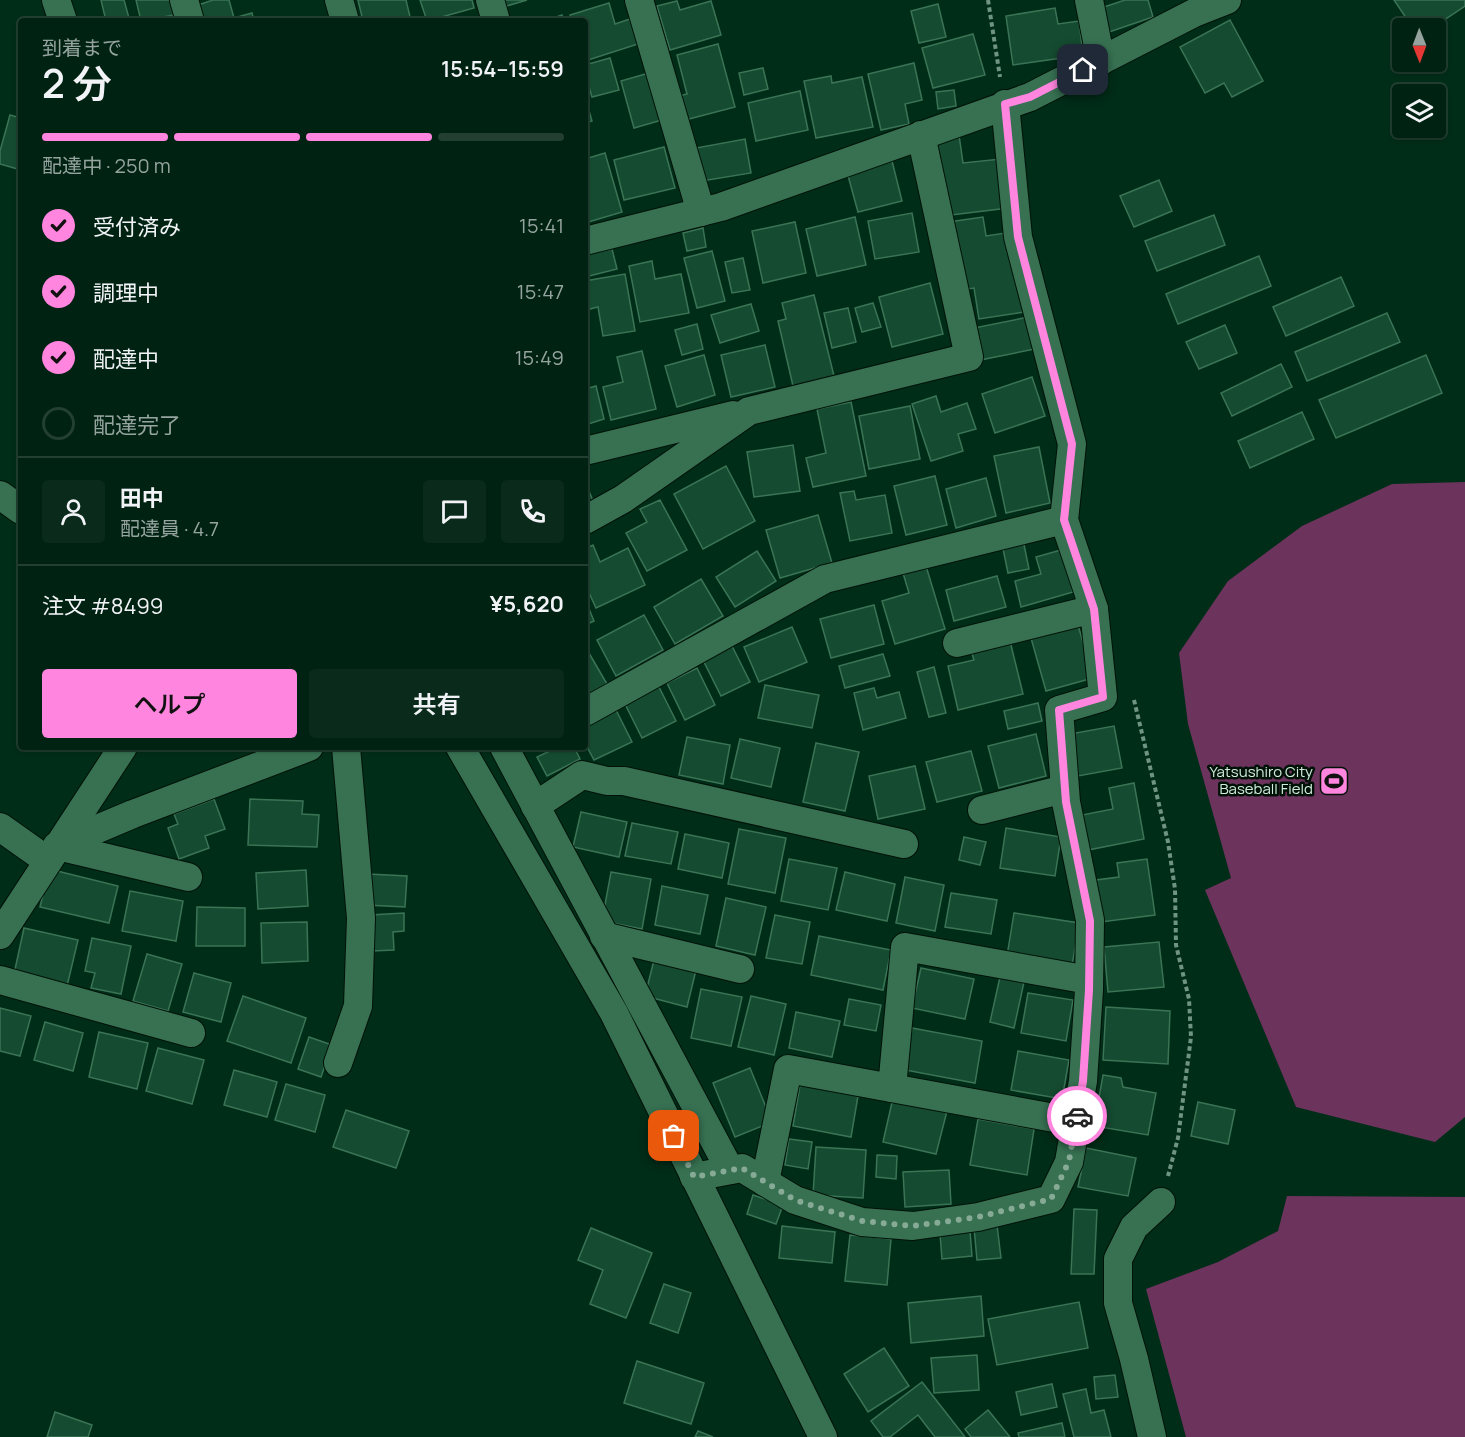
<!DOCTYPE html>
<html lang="ja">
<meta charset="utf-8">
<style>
:root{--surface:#002212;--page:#0a2a1b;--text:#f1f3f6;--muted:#95a49f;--line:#223f32;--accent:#ff85de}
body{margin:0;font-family:Manrope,"Noto Sans JP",sans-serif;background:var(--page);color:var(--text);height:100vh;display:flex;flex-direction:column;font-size:22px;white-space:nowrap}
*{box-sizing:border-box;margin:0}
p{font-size:20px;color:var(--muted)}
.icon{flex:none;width:33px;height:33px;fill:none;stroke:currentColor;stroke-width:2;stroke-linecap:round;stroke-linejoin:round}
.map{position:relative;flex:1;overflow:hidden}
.side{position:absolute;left:18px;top:18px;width:570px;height:732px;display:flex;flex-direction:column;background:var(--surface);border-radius:6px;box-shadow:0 2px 4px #0004,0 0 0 2px var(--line)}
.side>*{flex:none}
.needle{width:39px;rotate:179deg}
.buttons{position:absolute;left:1392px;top:18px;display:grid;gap:12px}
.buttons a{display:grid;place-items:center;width:54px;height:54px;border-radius:6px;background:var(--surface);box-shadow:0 2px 4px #0004,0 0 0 2px var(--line);font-size:30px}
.pin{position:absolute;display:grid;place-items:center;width:51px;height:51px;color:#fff;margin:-26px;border-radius:12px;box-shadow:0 3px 9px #0006}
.courier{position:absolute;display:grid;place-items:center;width:60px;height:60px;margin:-30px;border:4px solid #ff85de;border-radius:50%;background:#fff;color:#222;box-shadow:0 2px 8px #0007}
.head em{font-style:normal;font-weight:600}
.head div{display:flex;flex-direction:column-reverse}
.head{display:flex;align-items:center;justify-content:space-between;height:102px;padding:0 24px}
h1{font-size:39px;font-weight:600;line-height:45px}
.bar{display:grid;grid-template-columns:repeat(4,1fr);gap:9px 6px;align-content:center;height:72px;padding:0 24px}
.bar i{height:8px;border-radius:4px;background:var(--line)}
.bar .current{background:var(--accent)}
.bar p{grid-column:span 4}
.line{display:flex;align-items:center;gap:15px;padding:0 24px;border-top:2px solid var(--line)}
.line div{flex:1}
.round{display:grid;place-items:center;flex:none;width:63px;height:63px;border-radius:6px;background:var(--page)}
ol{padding:0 24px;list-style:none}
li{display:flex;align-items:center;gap:18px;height:66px}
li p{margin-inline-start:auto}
li .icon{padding:6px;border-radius:50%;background:var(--accent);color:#111;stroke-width:4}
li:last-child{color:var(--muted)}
li i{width:33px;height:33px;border:3px solid var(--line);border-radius:50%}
.action{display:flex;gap:12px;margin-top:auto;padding:12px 24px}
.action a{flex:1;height:69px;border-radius:6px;background:var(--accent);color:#111;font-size:24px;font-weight:600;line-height:69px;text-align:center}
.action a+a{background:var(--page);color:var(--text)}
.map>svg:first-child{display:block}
.green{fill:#6c335d}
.building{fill:#154b31;stroke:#3a7455;stroke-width:1.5}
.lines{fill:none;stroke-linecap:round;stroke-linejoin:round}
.street-casing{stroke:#021208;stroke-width:30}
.path{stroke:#6f9480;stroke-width:4;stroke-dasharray:4.5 3;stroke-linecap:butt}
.street{stroke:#377152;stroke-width:28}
.done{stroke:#87aa96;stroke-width:6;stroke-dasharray:0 10.8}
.route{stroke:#ff85de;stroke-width:8}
.labels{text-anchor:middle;stroke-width:5;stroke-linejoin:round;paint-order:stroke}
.poi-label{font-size:15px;fill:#cfedda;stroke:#001207;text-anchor:end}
</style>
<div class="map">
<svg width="1465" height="1437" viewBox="0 0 1465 1437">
<rect width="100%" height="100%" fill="#002d18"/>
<g class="green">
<polygon points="1465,482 1465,1117 1435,1142 1296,1107 1205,890 1231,878 1188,724 1179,653 1228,581 1302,526 1392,484"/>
<polygon points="1287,1196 1465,1197 1465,1437 1186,1437 1146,1289 1218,1262 1278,1231"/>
</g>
<g class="building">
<polygon points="101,0 124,0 129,18 106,21"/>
<polygon points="136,0 171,0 174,15 141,21"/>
<polygon points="213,0 229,0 234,18 252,13 254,21 199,21 195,6"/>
<polygon points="358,0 406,0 411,21 363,21"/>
<polygon points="420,0 472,0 474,8 427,21"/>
<polygon points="497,0 527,0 500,8"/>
<polygon points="1125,0 1148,0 1153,17 1109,32 1101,8"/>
<polygon points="1394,0 1465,0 1465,6 1432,28 1413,28"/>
<polygon points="677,1 680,10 711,1 721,35 670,50 657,6"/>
<polygon points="609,3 615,24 633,18 641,43 585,61 585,21 572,21 570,15"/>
<polygon points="938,4 946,37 919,43 911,11"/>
<polygon points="1055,8 1058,24 1079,21 1083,55 1013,65 1006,16"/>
<polygon points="562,15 564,21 545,21"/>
<polygon points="1230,20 1263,81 1232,97 1224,83 1205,93 1180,47"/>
<polygon points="973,34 985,75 933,88 922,48"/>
<polygon points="718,44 735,107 685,120 679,96 687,94 677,55"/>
<polygon points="610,58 619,90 592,97 585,73 585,65"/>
<polygon points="914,63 922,100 905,104 909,124 881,130 868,74"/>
<polygon points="763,68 768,89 744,95 739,73"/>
<polygon points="649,73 662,120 634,128 621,81"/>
<polygon points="831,76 832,83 862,77 873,127 816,138 804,81"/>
<polygon points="954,90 956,106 938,109 936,92"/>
<polygon points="800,91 808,130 756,141 748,103"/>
<polygon points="585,97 592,121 585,123"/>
<polygon points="10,115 21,118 21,170 0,164 0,151"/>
<polygon points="959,135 963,163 1001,159 1008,208 943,216 933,138"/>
<polygon points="745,139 751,173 702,181 696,148"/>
<polygon points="664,147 675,188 624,200 614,160"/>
<polygon points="605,153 622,212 585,223 585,159"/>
<polygon points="892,161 902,201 858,212 847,172"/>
<polygon points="1159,180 1172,211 1134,227 1120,196"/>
<polygon points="912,213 919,252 875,259 868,221"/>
<polygon points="1214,215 1225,245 1157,271 1145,241"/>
<polygon points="855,217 866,265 817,276 806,229"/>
<polygon points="983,217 986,236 1012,232 1024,312 979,319 974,288 960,290 949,222"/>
<polygon points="795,222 806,273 763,283 752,231"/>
<polygon points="703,228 706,247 687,251 683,233"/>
<polygon points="612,249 617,269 585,277 585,255"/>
<polygon points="712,251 725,301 697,308 684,258"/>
<polygon points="1259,256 1271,286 1178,324 1166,294"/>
<polygon points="743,258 750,290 732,293 725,262"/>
<polygon points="652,261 655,279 681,274 689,313 640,322 629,266"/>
<polygon points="625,274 635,331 603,336 598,307 586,310 585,281"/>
<polygon points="1341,277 1354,306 1286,336 1273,307"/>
<polygon points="930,283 943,334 892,347 879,297"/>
<polygon points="814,295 834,376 793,386 778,321 786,319 782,303"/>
<polygon points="873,303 881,327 862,332 855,308"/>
<polygon points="751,304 759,331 720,343 711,315"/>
<polygon points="848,308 856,342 832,348 824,313"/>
<polygon points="1387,313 1400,342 1307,381 1295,352"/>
<polygon points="1029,317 1035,349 980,360 974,328"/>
<polygon points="697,324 703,349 682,355 675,330"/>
<polygon points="1225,325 1237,353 1199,369 1186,342"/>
<polygon points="765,345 775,387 731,397 721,355"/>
<polygon points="642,351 656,409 611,420 603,387 623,382 617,357"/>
<polygon points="704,355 715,395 677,407 665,366"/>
<polygon points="1426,355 1442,393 1336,438 1319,400"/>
<polygon points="1281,364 1292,387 1232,416 1221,393"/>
<polygon points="1032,377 1045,416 995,433 982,394"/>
<polygon points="596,386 604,419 585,425 585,389"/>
<polygon points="936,396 941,412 967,403 976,429 958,434 963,451 931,461 912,404"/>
<polygon points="851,402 866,476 813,487 806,458 826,453 817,409"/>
<polygon points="910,406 920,459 869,469 859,416"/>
<polygon points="1302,412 1314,439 1250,468 1238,441"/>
<polygon points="793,445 800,491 754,497 747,452"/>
<polygon points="1039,447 1050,503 1006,513 994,456"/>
<polygon points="726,466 755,521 703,549 674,494"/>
<polygon points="935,476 947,525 906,535 894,486"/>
<polygon points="986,478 996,516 956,528 946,489"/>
<polygon points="585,482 597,510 585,515"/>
<polygon points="854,491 856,500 885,495 892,533 850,541 840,493"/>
<polygon points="660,500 687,550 647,571 626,533 647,522 640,509"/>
<polygon points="818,515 832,563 780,578 766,530"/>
<polygon points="1022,535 1029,569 1008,573 1001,539"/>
<polygon points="593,545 600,562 628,548 645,585 596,608 585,584 585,549"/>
<polygon points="1061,550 1073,592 1021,607 1015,581 1041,574 1036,557"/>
<polygon points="757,551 776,581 735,607 716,577"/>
<polygon points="926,566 945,629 895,644 882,601 909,593 903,573"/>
<polygon points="997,576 1006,607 954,621 946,590"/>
<polygon points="701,579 723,616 675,644 654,607"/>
<polygon points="585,599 594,621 585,625"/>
<polygon points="874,605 884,644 831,658 820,619"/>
<polygon points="644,615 663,650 616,676 597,640"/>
<polygon points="1078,625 1093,678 1046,691 1031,638"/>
<polygon points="792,627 807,662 759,682 744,647"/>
<polygon points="1010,641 1023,694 958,710 948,666 974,660 971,651"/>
<polygon points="732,646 750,682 721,696 703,660"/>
<polygon points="586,648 607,684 585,696 585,649"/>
<polygon points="883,654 890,676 845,688 839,666"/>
<polygon points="934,667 946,713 929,717 917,672"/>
<polygon points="697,668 715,705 685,720 667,683"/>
<polygon points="658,685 676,721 642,738 624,702"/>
<polygon points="765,685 819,695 812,728 758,718"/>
<polygon points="874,688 877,698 899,692 906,718 863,730 854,693"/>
<polygon points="1038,703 1042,721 1008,729 1004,711"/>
<polygon points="615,708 632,742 594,760 585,743 585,724"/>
<polygon points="1114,726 1122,768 1078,776 1070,734"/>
<polygon points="1036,734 1046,776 999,788 988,746"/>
<polygon points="687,737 730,745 723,784 679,775"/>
<polygon points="740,739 780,748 771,787 731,778"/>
<polygon points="816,743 859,752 845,811 803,802"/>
<polygon points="558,747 574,747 580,759 547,776 537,757"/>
<polygon points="971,751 982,791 937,802 926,762"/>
<polygon points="915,766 925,809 878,819 869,776"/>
<polygon points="1134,783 1144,839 1088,850 1082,815 1113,809 1109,788"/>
<polygon points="214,799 225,829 205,836 209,848 179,859 168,828 178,824 174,814"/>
<polygon points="250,799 303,801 302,814 319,815 317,847 248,845"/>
<polygon points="581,812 627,822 619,857 573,847"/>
<polygon points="632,823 678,832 671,864 625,856"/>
<polygon points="1006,828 1061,837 1055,876 1000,868"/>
<polygon points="739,829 786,838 775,893 728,884"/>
<polygon points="685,834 729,843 722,878 678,869"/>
<polygon points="964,837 986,842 980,865 959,860"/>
<polygon points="789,859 837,868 828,910 781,901"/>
<polygon points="1147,859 1155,915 1101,922 1096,880 1119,877 1117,863"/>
<polygon points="49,869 118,886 109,923 40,907"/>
<polygon points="306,870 308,906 258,909 256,873"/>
<polygon points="611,872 651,879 642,929 602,921"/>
<polygon points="845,872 895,884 887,921 836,910"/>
<polygon points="368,874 407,876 405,907 366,905"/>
<polygon points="905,877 944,885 935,931 896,923"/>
<polygon points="662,886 708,895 700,934 655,925"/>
<polygon points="130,891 183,901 176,941 122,931"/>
<polygon points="951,893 997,900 991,934 945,927"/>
<polygon points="726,898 766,907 755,955 716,946"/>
<polygon points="197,907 245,908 245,946 196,946"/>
<polygon points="404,913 404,931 393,932 394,950 372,951 370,915"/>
<polygon points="1014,913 1079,923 1072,966 1007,956"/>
<polygon points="775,915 810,922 802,964 766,958"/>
<polygon points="307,922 308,961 262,963 261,923"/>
<polygon points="24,928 78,940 67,986 14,974"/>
<polygon points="819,936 891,950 883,990 811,975"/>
<polygon points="92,938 131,946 121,994 91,988 95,973 85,971"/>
<polygon points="1159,942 1164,987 1108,992 1104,947"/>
<polygon points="147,954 182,964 168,1011 133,1001"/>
<polygon points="654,960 696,970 687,1007 645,996"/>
<polygon points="921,968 974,979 965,1019 912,1008"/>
<polygon points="194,973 231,983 221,1022 183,1012"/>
<polygon points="1000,977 1024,982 1014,1028 990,1022"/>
<polygon points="701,989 742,997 731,1046 691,1038"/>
<polygon points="1028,993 1073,1000 1066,1041 1021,1033"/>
<polygon points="243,996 306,1018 291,1063 227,1041"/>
<polygon points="751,996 786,1004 774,1055 738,1047"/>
<polygon points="849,999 881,1005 876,1031 844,1025"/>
<polygon points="1106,1007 1170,1011 1168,1064 1103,1060"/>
<polygon points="0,1008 31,1016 20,1056 0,1051"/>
<polygon points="796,1012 840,1021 832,1057 789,1048"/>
<polygon points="45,1022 83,1033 73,1071 34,1060"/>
<polygon points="912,1028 982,1041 975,1083 905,1070"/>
<polygon points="99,1032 148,1043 137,1089 89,1077"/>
<polygon points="309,1037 332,1045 321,1077 298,1069"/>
<polygon points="158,1048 204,1060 192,1104 146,1091"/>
<polygon points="1018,1051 1069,1060 1062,1099 1011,1090"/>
<polygon points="750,1068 772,1122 735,1137 713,1083"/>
<polygon points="234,1070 277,1082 267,1117 224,1105"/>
<polygon points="1103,1075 1121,1078 1123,1087 1156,1093 1148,1135 1094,1126"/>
<polygon points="286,1084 325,1095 315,1132 275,1120"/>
<polygon points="800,1085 858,1096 851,1137 793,1126"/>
<polygon points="893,1098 947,1111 936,1154 883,1142"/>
<polygon points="1198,1102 1235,1110 1228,1144 1191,1136"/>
<polygon points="346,1110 409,1131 396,1168 333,1147"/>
<polygon points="978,1119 1034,1129 1027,1175 970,1165"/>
<polygon points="789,1139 812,1142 808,1169 785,1165"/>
<polygon points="816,1147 866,1150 863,1198 813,1195"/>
<polygon points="1086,1148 1136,1158 1128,1196 1078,1187"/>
<polygon points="877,1155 897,1156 896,1179 876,1177"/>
<polygon points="949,1170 951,1204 905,1207 903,1172"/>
<polygon points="753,1195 783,1205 776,1224 747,1214"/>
<polygon points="1074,1209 1097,1210 1094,1274 1071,1274"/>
<polygon points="997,1225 1001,1258 977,1260 974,1228"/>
<polygon points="782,1226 835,1232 832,1263 779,1258"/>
<polygon points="591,1228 652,1253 626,1318 590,1304 603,1270 578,1260"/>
<polygon points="970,1231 972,1256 942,1259 940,1234"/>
<polygon points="850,1235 891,1239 887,1285 845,1281"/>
<polygon points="664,1284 691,1293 678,1333 650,1323"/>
<polygon points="981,1296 984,1336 911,1343 908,1303"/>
<polygon points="1079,1302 1088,1348 997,1365 988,1319"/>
<polygon points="884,1348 909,1386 868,1412 844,1374"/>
<polygon points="977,1355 979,1390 934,1393 931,1358"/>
<polygon points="637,1361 704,1383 691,1424 624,1403"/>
<polygon points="1115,1375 1118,1397 1096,1399 1094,1377"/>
<polygon points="922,1382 965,1437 935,1437 918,1415 890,1437 883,1437 871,1421"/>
<polygon points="1052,1384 1057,1407 1021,1415 1016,1392"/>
<polygon points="1086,1389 1091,1413 1104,1410 1111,1437 1074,1437 1063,1394"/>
<polygon points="988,1410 1010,1437 971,1437 965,1429"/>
<polygon points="55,1412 92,1425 88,1437 47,1437"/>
<polygon points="1062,1423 1065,1437 1019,1437 1018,1433"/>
<polygon points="698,1431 713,1437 695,1437"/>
</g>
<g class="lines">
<g class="street-casing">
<g id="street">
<polyline points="56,0 63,21"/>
<polyline points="184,0 190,21"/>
<polyline points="339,0 345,21"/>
<polyline points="490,0 496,21"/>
<polyline points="639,0 701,212"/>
<polyline points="1089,0 1101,61"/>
<polyline points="585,241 721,207 1030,97 1194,13 1227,0"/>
<polyline points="585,451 733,415"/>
<polyline points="0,495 21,510"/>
<polyline points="585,520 623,499 749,411 969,357 921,135"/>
<polyline points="957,643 1094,609"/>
<polyline points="585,712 825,579 1064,520"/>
<polyline points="460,747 614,1013 823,1437"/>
<polyline points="504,747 730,1170"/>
<polyline points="535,806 582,775 607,781 624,781 904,844"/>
<polyline points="982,810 1064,789"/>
<polyline points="0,827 48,861"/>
<polyline points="57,846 133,814 309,747"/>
<polyline points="57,846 188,877"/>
<polyline points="0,935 123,747"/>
<polyline points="604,936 740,969"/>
<polyline points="0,980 191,1033"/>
<polyline points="338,1063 358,1006 361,918 346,747"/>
<polyline points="892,1088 905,947 1089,980"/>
<polyline points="694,1177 742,1168 795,1200 862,1222 913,1226 978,1217 1051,1199 1069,1162 1083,1081 1089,990 1090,920 1066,802 1059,710 1103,697 1094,609 1064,520 1072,444 1018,237 1005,104"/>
<polyline points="765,1182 788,1069 1076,1122"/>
<polyline points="1152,1437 1134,1359 1118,1303 1118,1259 1134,1227 1161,1202"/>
</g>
</g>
<g class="path">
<polyline points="988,0 1000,77"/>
<polyline points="1134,700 1168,842 1175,889 1176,945 1189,999 1191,1037 1178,1138 1168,1176"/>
</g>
<use href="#street" class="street"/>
</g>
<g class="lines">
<polyline class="done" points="674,1136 694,1177 742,1168 795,1200 862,1221 913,1226 978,1217 1051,1199 1069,1161 1077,1116"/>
<polyline class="route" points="1077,1116 1083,1081 1089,990 1090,921 1066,802 1059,710 1103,697 1094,609 1064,520 1072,444 1018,237 1005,104 1030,97 1083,70"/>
</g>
<defs>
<g id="stadium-square" transform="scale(1.5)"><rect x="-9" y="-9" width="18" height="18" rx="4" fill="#ff85de" stroke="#001207"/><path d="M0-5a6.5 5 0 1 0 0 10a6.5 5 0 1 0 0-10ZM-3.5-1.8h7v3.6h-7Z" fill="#111"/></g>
</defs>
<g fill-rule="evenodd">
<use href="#stadium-square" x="1334" y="781"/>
</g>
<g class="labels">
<g class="poi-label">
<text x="1313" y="777">Yatsushiro City<tspan x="1313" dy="17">Baseball Field</tspan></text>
</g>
</g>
</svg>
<div class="buttons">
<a><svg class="needle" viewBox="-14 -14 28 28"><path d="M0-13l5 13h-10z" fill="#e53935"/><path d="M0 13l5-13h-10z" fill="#95a49f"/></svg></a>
<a><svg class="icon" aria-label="layers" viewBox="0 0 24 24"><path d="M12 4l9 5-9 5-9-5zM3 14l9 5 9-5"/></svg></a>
</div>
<div class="pin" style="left:674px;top:1136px;background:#ea580c"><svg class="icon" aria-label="bag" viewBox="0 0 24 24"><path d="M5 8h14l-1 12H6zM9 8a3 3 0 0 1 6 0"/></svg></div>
<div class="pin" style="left:1083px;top:70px;background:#1f2937"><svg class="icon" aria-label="home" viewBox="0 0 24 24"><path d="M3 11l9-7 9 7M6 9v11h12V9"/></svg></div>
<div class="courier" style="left:1077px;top:1116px"><svg class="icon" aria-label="car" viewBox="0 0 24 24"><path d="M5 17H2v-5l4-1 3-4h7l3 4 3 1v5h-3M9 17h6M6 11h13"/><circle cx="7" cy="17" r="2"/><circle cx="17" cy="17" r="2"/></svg></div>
<section class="side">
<div class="head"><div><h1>2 分</h1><p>到着まで</p></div><em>15:54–15:59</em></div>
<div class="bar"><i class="current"></i><i class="current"></i><i class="current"></i><i></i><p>配達中 · 250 m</p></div>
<ol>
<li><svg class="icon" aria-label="check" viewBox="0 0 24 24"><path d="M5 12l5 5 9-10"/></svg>受付済み<p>15:41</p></li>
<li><svg class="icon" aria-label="check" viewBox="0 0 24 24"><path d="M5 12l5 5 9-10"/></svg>調理中<p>15:47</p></li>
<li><svg class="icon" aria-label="check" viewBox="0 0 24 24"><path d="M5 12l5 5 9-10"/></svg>配達中<p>15:49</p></li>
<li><i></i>配達完了</li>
</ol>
<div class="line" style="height:108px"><a class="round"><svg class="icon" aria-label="person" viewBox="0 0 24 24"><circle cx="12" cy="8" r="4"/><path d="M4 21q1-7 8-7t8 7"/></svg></a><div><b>田中</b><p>配達員 · 4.7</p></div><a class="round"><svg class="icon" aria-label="chat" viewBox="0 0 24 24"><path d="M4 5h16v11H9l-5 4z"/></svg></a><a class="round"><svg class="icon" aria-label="phone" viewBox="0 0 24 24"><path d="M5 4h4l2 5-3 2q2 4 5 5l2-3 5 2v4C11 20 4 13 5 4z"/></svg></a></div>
<div class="line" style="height:78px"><div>注文 #8499</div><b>¥5,620</b></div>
<div class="action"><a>ヘルプ</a><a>共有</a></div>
</section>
</div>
